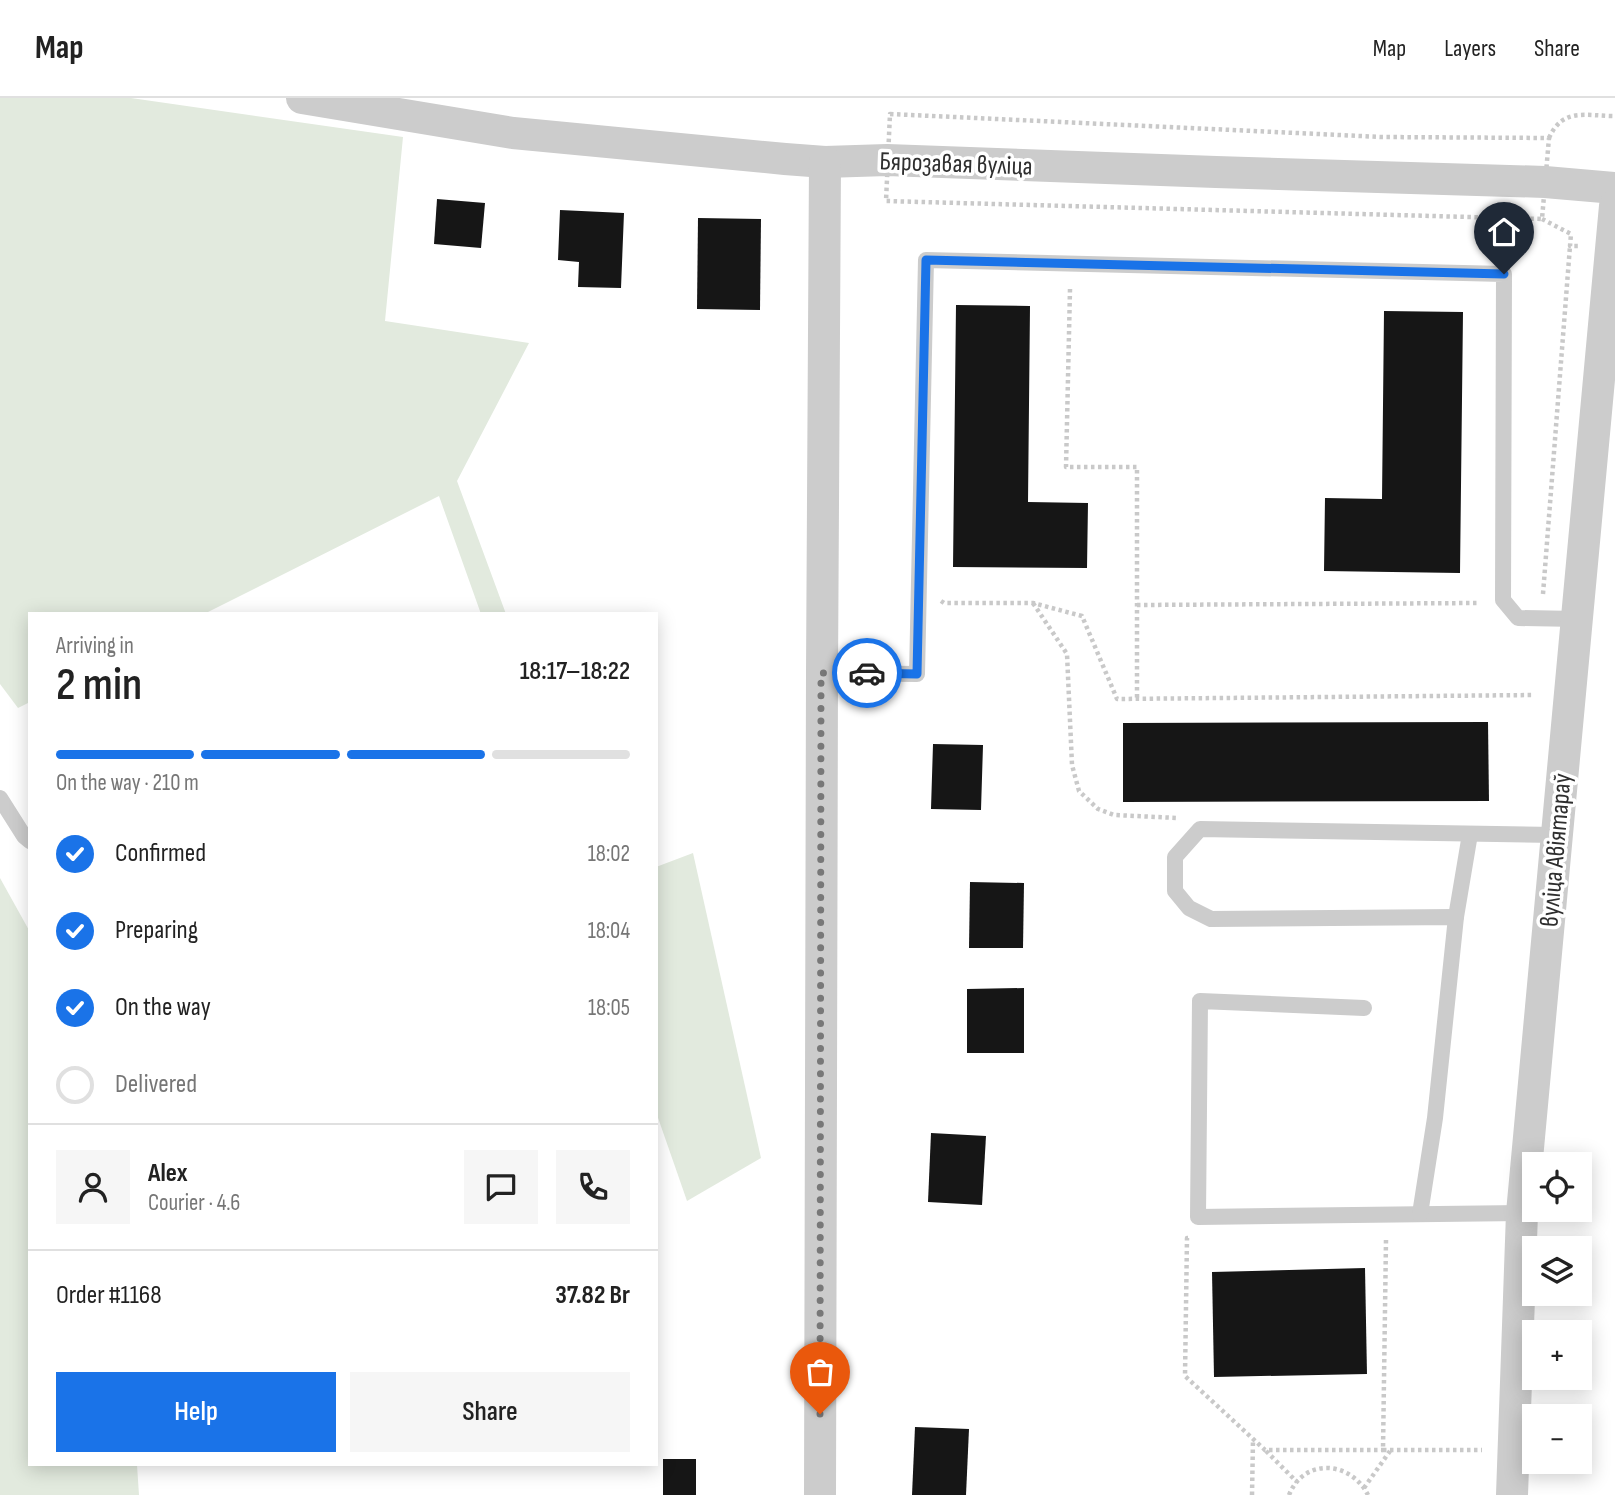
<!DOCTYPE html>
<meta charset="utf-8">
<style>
:root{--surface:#fff;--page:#f6f6f6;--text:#222;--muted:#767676;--line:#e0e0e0;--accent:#1a73e8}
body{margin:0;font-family:"Sofia Sans Condensed",sans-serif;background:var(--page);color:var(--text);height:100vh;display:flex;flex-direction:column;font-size:26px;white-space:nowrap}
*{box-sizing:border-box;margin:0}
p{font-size:23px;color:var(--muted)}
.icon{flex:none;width:38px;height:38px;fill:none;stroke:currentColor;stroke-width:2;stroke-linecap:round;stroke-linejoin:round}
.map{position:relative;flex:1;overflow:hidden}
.drawer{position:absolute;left:28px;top:514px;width:630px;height:854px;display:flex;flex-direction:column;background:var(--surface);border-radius:0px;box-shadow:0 4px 18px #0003}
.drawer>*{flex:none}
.controls{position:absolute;left:1522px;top:1054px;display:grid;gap:14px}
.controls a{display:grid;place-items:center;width:70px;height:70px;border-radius:0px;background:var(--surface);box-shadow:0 4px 18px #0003;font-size:35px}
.pin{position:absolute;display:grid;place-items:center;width:60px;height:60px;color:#fff;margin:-72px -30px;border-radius:50% 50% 50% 0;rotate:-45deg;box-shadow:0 0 7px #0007}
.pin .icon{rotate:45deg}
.courier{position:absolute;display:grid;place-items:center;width:70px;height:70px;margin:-35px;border:5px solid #1a73e8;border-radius:50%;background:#fff;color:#222;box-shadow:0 2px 9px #0007}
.summary em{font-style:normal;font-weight:600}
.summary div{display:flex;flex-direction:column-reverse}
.summary{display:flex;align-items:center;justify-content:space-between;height:119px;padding:0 28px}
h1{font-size:46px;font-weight:600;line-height:52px}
.bar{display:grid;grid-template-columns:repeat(4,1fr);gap:10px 7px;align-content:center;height:84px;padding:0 28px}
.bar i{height:9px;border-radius:5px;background:var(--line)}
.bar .on{background:var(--accent)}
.bar p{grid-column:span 4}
.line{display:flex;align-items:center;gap:18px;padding:0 28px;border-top:2px solid var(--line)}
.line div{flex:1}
.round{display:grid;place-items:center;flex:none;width:74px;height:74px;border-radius:0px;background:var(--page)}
ol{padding:0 28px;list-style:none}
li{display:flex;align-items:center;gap:21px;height:77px}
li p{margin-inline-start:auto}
li .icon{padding:7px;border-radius:50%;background:var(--accent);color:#fff;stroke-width:4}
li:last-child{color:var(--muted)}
li i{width:38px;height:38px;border:4px solid var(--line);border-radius:50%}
.cta{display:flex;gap:14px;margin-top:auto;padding:14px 28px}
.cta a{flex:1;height:80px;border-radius:0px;background:var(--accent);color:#fff;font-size:28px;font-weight:600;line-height:80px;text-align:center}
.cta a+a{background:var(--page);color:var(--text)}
header{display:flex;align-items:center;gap:42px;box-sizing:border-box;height:98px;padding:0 35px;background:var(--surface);border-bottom:2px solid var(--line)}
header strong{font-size:33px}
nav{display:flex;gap:38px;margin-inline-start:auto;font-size:24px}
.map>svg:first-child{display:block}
.green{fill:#e2eade}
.building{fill:#161616}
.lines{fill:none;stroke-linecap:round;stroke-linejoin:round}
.path{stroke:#c9c9c9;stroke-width:4.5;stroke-dasharray:3.5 3.5;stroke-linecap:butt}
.lane{stroke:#ccc;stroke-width:16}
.street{stroke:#ccc;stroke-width:32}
.done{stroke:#787878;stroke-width:7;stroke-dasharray:0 12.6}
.route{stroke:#1a73e8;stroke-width:9}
.labels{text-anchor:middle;stroke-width:7;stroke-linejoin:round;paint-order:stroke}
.street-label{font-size:26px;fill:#2f2f2f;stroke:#fff}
</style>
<header>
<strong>Map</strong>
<nav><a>Map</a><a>Layers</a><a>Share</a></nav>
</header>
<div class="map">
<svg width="1615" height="1397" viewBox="0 0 1615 1397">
<rect width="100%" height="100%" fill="#fff"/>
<g class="green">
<polygon points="0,0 131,0 403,39 385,223 529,245 457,383 506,516 481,516 439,398 204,516 30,516 30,604 18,610 0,586"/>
<polygon points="693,755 761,1060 687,1103 656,1014 656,769"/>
<polygon points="0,780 30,834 30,1367 137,1367 139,1397 0,1397"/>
</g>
<g class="building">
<polygon points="437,101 485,105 481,150 434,146"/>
<polygon points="560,112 624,115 621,190 578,189 579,164 558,162"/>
<polygon points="698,120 761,121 760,212 697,211"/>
<polygon points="956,207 1030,208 1028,404 1088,405 1087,470 953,469"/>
<polygon points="1384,213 1463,214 1460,475 1324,473 1325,400 1382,401"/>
<polygon points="1488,624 1489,703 1123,704 1123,625"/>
<polygon points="933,646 983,647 981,712 931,711"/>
<polygon points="970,784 1024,785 1023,850 969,850"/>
<polygon points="1024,890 1024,955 967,955 967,891"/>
<polygon points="931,1035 986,1038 982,1107 928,1104"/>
<polygon points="1365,1170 1367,1276 1214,1279 1212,1174"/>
<polygon points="915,1329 969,1331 966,1397 912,1397"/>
<rect x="663" y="1361" width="33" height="36"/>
</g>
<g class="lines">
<g class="path">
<polygon points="890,16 1382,39 1549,40 1542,121 886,103"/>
<path d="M1549,40C1563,9 1585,18 1615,18"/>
<polyline points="1542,121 1571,136 1570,148 1580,148"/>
<polyline points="1070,191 1066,369 1137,369 1137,600"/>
<polyline points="1543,496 1570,148"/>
<polyline points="941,503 944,505 1033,505 1082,518 1117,601 1534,597"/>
<polyline points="1033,505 1067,556 1072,667 1079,693 1098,711 1114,717 1178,720"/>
<polyline points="1137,507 1479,505"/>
<polyline points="1188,1140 1187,1140 1185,1278 1265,1352 1383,1352"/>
<polyline points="1386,1142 1383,1352 1482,1352"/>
<polyline points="1266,1353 1297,1384"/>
<polyline points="1364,1390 1390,1353"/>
<polyline points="1252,1397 1253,1342"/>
<path d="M1289,1397C1304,1359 1351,1363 1368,1397"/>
</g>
<g class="lane">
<polyline points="822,575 917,576 926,162 1504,176 1503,502 1518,520 1578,521"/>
<polyline points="0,700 24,738 30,743"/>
<polyline points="1456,819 1470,736"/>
<polyline points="1364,910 1200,903 1198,1119 1522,1115"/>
<polyline points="1420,1116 1435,1020 1456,819 1211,821 1189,810 1175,793 1175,759 1200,731 1556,737"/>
</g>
<g class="street">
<polyline points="302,0 513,35 785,61 825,64 887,62 1216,74 1545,84 1615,90"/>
<polyline points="820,1397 822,575 825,64"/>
<polyline points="1512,1397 1522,1115 1615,108"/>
</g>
</g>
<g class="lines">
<polyline class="done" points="820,1316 821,575 867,575"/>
<polyline class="route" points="867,575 917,576 926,162 1504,176"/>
</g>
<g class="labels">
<g class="street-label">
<text transform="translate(956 65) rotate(2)" y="9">Бярозавая вуліца</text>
<text transform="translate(1555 752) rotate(-85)" y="9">вуліца Авіятараў</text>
</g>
</g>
</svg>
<div class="controls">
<a><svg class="icon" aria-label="locate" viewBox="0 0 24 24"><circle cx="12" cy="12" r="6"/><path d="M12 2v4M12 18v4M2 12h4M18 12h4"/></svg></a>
<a><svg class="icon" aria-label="layers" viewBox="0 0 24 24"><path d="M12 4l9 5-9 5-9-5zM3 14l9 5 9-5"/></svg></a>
<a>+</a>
<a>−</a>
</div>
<div class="pin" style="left:820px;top:1316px;background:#ea580c"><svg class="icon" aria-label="bag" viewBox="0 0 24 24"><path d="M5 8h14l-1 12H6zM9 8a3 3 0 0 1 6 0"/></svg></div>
<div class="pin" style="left:1504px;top:176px;background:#1f2937"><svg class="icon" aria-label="home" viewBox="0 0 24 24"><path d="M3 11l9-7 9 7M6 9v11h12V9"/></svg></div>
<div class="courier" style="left:867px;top:575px"><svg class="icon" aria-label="car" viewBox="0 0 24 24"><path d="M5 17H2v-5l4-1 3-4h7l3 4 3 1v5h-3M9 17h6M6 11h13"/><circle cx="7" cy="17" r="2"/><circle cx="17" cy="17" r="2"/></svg></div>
<section class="drawer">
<div class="summary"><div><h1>2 min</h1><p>Arriving in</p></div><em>18:17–18:22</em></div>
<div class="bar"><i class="on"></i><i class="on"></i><i class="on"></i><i></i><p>On the way · 210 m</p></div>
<ol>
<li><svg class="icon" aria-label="check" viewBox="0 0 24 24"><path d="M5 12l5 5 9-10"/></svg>Confirmed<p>18:02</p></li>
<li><svg class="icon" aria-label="check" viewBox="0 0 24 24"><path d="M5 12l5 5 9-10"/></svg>Preparing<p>18:04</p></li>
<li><svg class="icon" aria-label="check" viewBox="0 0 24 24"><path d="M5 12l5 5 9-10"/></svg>On the way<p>18:05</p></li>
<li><i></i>Delivered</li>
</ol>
<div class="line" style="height:126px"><a class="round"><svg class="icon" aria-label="person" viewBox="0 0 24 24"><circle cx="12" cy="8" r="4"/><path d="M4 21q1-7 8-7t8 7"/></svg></a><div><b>Alex</b><p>Courier · 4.6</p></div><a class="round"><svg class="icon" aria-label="chat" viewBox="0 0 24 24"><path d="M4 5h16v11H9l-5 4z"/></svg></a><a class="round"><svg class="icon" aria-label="phone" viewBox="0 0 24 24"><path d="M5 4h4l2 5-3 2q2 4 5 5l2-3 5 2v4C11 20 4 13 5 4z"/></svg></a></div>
<div class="line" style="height:91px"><div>Order #1168</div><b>37.82 Br</b></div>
<div class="cta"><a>Help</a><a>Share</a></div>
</section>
</div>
